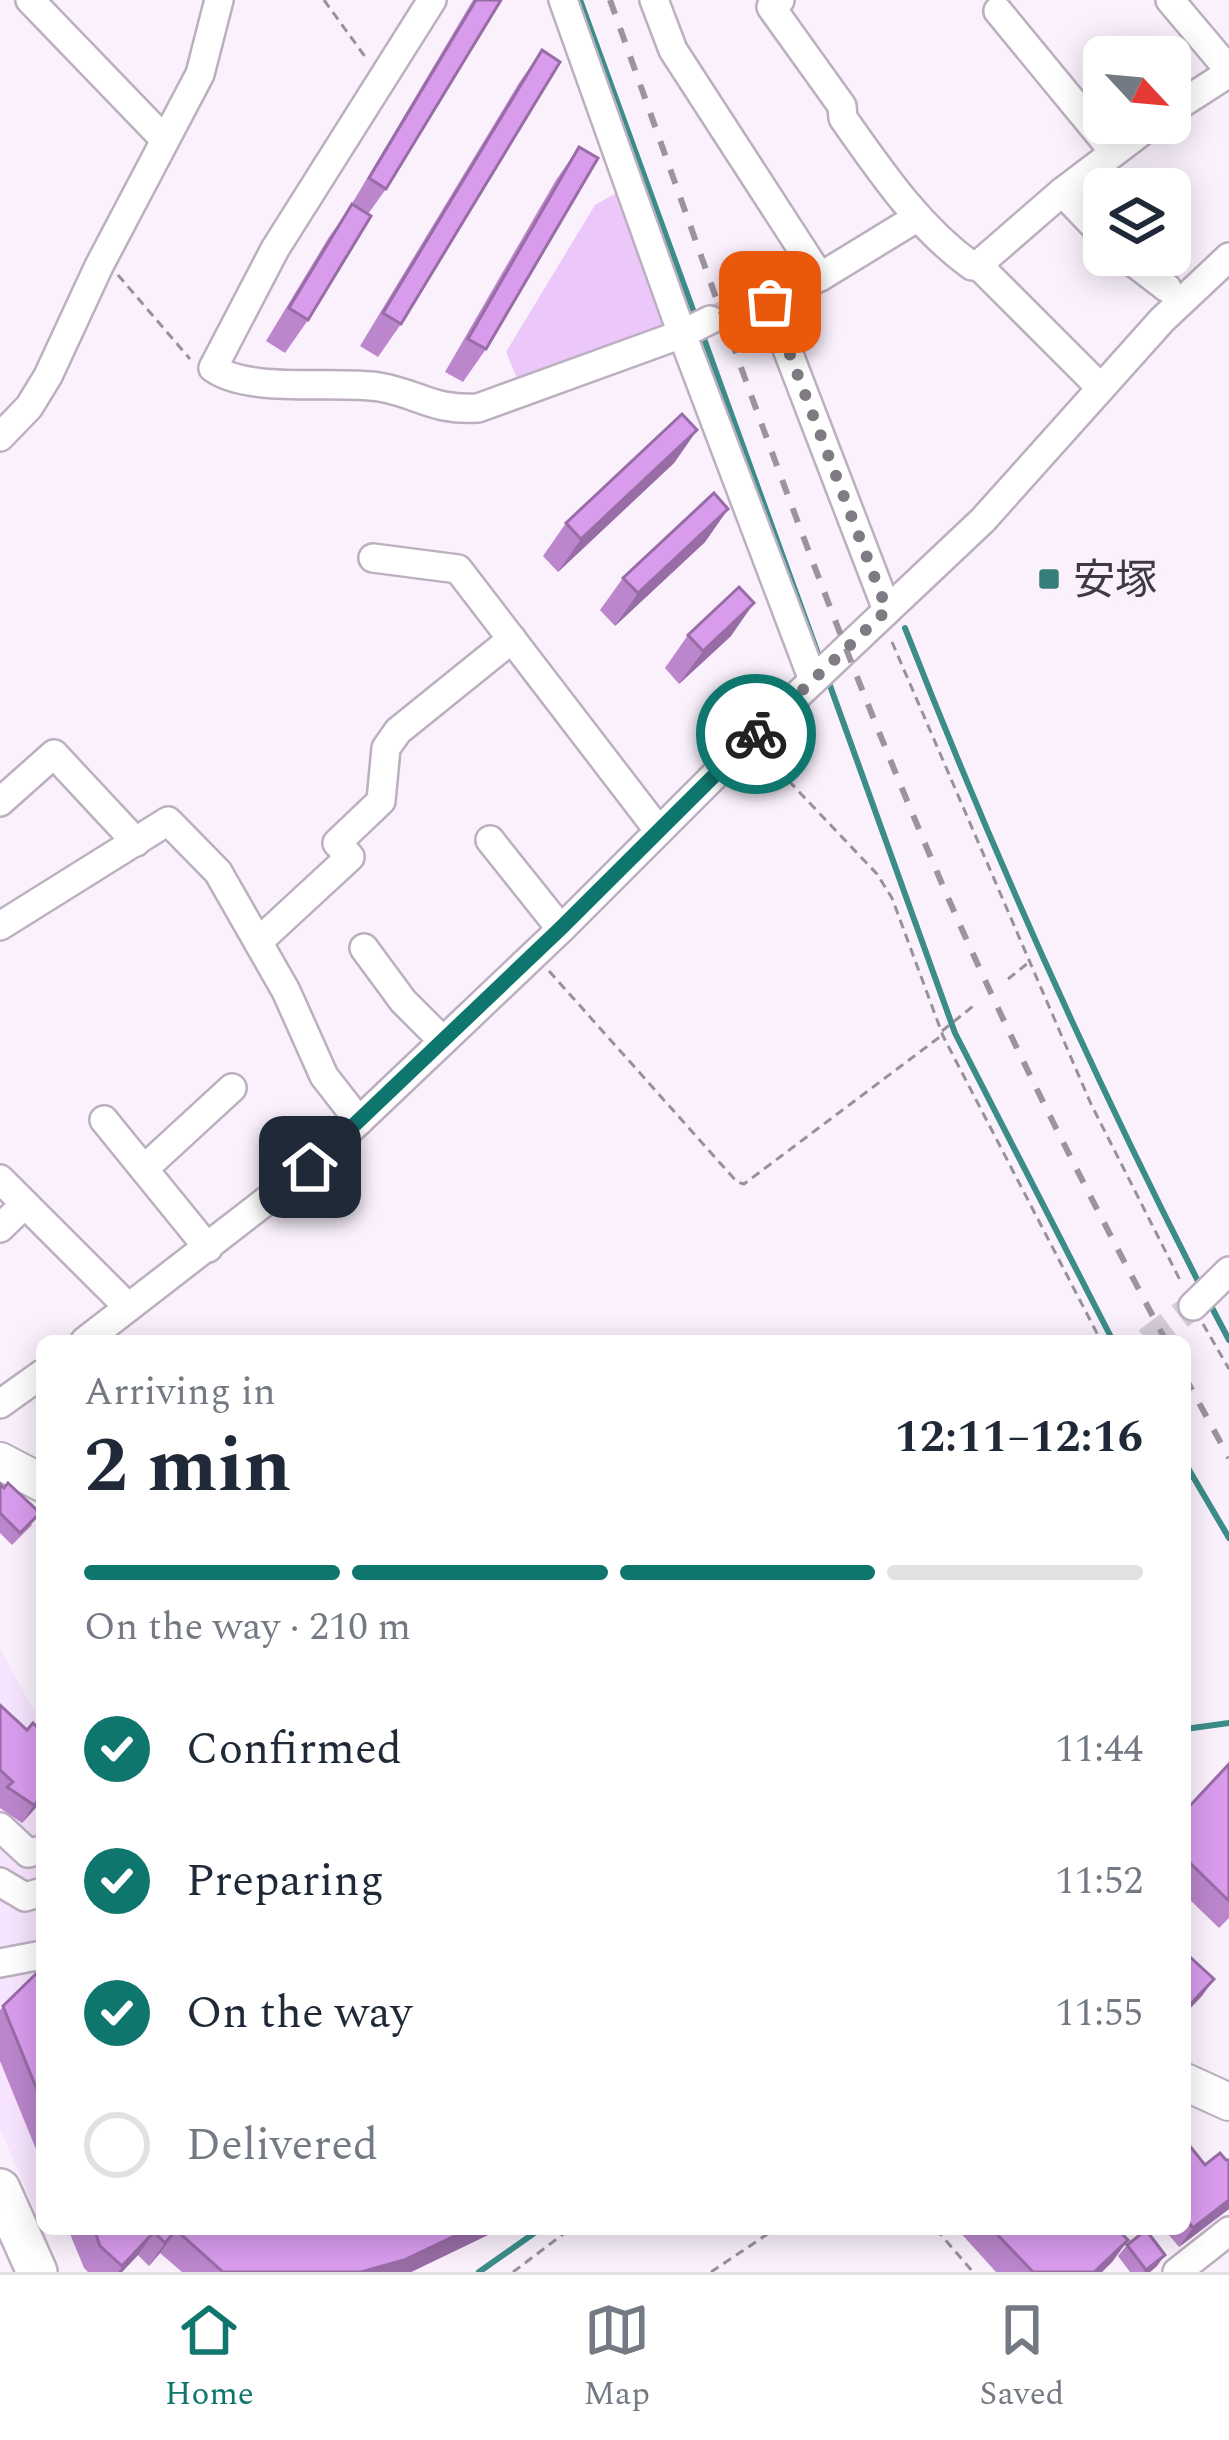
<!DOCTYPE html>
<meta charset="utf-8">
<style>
:root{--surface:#fff;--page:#f6f6f7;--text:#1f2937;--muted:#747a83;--line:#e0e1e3;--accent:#0f766e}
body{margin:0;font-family:Spectral,"Noto Sans JP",serif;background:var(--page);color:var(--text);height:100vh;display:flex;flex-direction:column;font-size:45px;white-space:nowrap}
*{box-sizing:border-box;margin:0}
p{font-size:39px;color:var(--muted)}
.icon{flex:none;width:66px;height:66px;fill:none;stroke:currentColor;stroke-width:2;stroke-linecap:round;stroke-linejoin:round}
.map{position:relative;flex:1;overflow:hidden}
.side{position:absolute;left:36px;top:1335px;width:1155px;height:900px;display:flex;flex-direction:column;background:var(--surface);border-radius:18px;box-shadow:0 6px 30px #0003}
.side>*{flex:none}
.needle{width:78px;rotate:116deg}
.tools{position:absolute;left:1083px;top:36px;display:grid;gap:24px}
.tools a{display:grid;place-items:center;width:108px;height:108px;border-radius:18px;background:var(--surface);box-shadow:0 6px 30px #0003;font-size:60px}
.pin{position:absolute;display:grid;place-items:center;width:102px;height:102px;color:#fff;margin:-51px;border-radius:24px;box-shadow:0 6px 18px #0006}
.courier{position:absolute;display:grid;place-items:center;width:120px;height:120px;margin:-60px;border:9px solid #0f766e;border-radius:50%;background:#fff;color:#222;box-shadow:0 3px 15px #0007}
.overview em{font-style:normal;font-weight:700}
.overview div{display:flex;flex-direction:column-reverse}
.overview{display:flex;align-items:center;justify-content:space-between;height:204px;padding:0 48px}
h1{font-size:78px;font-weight:700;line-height:90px}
.bar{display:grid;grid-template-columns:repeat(4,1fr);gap:18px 12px;align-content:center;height:144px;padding:0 48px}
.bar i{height:15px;border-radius:9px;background:var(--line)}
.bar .current{background:var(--accent)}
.bar p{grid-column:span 4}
ol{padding:0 48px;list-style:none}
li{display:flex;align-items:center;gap:36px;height:132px}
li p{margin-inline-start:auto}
li .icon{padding:12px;border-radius:50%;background:var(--accent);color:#fff;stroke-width:4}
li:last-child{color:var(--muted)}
li i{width:66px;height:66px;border:6px solid var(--line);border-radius:50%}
.tab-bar{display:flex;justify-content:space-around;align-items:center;height:168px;border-top:3px solid var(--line);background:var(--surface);font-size:33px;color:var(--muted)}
.tab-bar a{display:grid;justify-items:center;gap:6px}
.tab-bar .current{color:var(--accent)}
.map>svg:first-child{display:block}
.built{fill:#f7e4fe}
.green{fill:#ecc7f9}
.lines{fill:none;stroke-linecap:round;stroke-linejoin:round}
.stream{stroke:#3c8d8a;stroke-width:6}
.minor-tunnel{stroke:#d5ccd7;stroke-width:27;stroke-dasharray:27 14;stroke-linecap:butt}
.minor-casing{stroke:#bcafc0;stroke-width:32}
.major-casing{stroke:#bcafc0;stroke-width:40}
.highway-casing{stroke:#bcafc0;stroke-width:44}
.path{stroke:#98919a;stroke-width:3;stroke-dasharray:9 6;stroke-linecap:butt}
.minor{stroke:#fff;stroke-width:27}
.major{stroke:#fff;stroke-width:36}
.highway{stroke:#fff;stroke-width:39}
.rail{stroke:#9b949e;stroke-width:6;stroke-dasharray:15 15;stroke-linecap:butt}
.wall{fill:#bb86cc}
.shaded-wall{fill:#986da6}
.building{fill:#d99ced;stroke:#986da6;stroke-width:3}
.done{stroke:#807a83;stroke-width:12;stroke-dasharray:0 21.6}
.route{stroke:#0f766e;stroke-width:15}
.poi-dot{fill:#367e79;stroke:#faf1fd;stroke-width:4.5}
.labels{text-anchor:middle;stroke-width:12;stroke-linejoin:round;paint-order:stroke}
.poi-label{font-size:42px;fill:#3f3a41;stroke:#faf1fd;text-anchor:start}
</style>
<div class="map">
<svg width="1229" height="2272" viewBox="0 0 1229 2272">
<rect width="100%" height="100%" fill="#faf1fd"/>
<polygon class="built" points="0,1648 42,1726 42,2226 0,2129"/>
<polygon class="green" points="618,192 666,323 662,331 519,383 506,352 595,205"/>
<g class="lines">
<g class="stream">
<polyline points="580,0 696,318"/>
<polyline points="703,336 821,662"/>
<path d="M905,628C993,853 1091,1072 1201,1287"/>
<polyline points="828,680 955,1033 1113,1341"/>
<polyline points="1210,1304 1229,1340"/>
<polyline points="1185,1463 1229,1538"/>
<polyline points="1185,1729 1229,1723"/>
<polyline points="479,2272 540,2229"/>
</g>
<g class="minor-tunnel">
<polyline points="710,320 745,306"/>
<polyline points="1147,1341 1193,1306"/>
</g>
<g class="minor-casing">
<g id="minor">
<polyline points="30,0 165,140"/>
<path d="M432,0L275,249L213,368C250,394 333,380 379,387C420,394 433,411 478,408L682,334L710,320"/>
<polyline points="563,0 682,334 813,680"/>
<polyline points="654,0 673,50 820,277 769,302 887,610"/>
<path d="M780,0L771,7L842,106L843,118C881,172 918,227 972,266L978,265"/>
<polyline points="1170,0 1229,70"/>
<polyline points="998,11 1114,152"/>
<polyline points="1170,111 1229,73"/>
<polyline points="1062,192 1104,236"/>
<polyline points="1124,255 1167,288"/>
<polyline points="820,277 918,217"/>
<polyline points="1101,388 978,265 1062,192 1153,123"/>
<polyline points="0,437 29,407 48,376 99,266 200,74 219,0"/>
<polyline points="373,558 458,569 659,831"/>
<polyline points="0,802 54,754 136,842"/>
<polyline points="490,840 561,929"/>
<polyline points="0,926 168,821 218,872 286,991 324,1076 359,1121"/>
<polyline points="258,942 350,857 337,843 381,801 386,748 398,731 512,639"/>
<polyline points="364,948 403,1001 443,1041"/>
<polyline points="104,1120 208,1248"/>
<polyline points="144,1169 232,1088"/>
<polyline points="0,1179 128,1307"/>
<polyline points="0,1228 25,1204"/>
<polyline points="1193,1306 1229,1271"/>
<polyline points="85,1341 310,1167 359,1121 561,929 750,740 983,520 1162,320 1229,257"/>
<polyline points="0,1404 42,1374"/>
<polyline points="0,1827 28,1853 42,1850"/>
<polyline points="0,1882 25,1897 42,1892"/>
<polyline points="0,1963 42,1955"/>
<polyline points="1177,2272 1229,2231"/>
</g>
</g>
<g class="major-casing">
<g id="major">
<polyline points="0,1461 42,1483"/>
<polyline points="1185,2082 1229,2102"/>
</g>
</g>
<g class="highway-casing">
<polyline id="highway" points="0,2189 37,2272"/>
</g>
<g class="path">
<polyline points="324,0 366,58"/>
<polyline points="118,275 190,359"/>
<polyline points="892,642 1091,1104 1182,1284"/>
<polyline points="768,759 877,874 892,898 943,1036 1101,1341"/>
<polyline points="549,971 737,1182 744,1184 941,1036"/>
<polyline points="1008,979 1028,963"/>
<polyline points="942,1031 977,1003"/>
<polyline points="1203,1324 1229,1369"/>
<polyline points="936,2229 973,2272"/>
<polyline points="513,2272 570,2229"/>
<polyline points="711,2272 775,2229"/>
</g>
<use href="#minor" class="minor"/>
<use href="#major" class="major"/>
<use href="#highway" class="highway"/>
<g class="rail">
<path d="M610,0C710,279 806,561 921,834C993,1008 1078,1175 1166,1341"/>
<polyline points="1185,1377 1229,1458"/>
</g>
</g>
<g class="wall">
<polygon points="473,0 501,0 386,189 368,214 308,320 285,353 266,341 329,237 347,212"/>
<polygon points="542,50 401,324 378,357 360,346 519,83"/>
<polygon points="579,147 486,349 463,382 445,372 556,180"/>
<polygon points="697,430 674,463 558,572 543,556 566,523"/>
<polygon points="728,509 705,542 615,626 600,610 623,578"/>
<polygon points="688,635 731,636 679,684 665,668"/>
<polygon points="0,1484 32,1525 12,1545 0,1533"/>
<polygon points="0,1705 27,1730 42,1732 42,1801 22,1823 0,1808"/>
<polygon points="1229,1764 1229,1918 1219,1928 1185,1895 1185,1811"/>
<polygon points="42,1968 42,2164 0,2061 0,2010"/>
<polygon points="1185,2140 1205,2165 1229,2160 1229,2209 1179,2247 1164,2229 1185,2229"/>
<polygon points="68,2229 496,2229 490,2234 411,2272 182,2272 160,2253 149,2266 138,2255 122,2272 88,2272 84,2268"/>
<polygon points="957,2229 1117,2229 1128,2240 1112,2262 1102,2272 996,2272"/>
<polygon points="1127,2245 1157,2266 1150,2272 1130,2272 1118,2256"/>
</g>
<g class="shaded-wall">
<polygon points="697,430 674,463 558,572 581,539"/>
<polygon points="728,509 705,542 615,626 638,593"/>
<polygon points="754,603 731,636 679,684 703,651"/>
<polygon points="42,1797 42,1801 22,1823 34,1805"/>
<polygon points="1214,1979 1202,1996 1185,2014 1185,2010"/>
<polygon points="1229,2200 1229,2209 1179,2247 1193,2228"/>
<polygon points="469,2229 496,2229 490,2234 411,2272 361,2272"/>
<polygon points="176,2230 160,2253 149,2266 165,2243"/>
<polygon points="154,2232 138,2255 122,2272 118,2272"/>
<polygon points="1128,2240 1112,2262 1102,2272 1094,2272"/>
<polygon points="1165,2255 1157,2266 1150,2272 1144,2272"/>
</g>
<g class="building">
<polygon points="476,0 501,0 386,189 369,178"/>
<polygon points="542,50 560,62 401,324 383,313"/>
<polygon points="579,147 598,158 486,349 468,339"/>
<polygon points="352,204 371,216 308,320 289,308"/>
<polygon points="682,414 697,430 581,539 566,523"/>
<polygon points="714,493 728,509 638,593 623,578"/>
<polygon points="739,587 754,603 703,651 688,635"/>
<polygon points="8,1483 40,1513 20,1533 0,1513 0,1484 4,1488"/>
<polygon points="0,1705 27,1730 33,1723 42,1732 42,1797 34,1805 7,1787 13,1782 0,1770"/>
<polygon points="1229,1764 1229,1901 1185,1858 1185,1811"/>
<polygon points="1190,1957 1214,1979 1185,2010 1185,1961"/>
<polygon points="42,1968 42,2102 3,2006"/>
<polygon points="1185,2140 1205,2165 1220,2153 1226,2160 1229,2160 1229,2200 1193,2228 1185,2218"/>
<polygon points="94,2229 469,2229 404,2260 361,2272 223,2272 176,2230 165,2243 154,2232 122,2266 100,2246"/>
<polygon points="992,2229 1117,2229 1128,2240 1094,2272 1033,2272"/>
<polygon points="1146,2230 1165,2255 1146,2270 1127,2245"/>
</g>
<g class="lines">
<polyline class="done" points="756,734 887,610 770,302"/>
<polyline class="route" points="310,1167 561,928 756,734"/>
</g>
<rect class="poi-dot" x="1037" y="567" width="24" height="24" rx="6"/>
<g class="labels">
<g class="poi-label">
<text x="1073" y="594">安塚</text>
</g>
</g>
</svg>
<div class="tools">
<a><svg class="needle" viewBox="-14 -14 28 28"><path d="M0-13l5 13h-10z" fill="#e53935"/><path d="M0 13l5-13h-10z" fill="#747a83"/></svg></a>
<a><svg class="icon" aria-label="layers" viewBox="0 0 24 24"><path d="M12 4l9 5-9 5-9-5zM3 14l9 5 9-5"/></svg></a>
</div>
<div class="pin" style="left:770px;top:302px;background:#ea580c"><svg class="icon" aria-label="bag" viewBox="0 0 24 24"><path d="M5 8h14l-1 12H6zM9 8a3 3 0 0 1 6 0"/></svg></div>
<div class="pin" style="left:310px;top:1167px;background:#1f2937"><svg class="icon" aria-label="home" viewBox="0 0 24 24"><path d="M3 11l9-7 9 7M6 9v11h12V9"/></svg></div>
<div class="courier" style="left:756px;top:734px"><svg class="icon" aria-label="bike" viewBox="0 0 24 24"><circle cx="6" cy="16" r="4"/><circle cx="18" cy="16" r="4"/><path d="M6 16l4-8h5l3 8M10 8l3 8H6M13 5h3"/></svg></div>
<section class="side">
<div class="overview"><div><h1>2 min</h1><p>Arriving in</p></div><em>12:11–12:16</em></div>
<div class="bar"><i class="current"></i><i class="current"></i><i class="current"></i><i></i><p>On the way · 210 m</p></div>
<ol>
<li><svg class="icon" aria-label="check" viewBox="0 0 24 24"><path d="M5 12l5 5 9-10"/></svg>Confirmed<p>11:44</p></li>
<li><svg class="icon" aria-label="check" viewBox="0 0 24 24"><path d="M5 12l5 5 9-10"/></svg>Preparing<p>11:52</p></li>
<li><svg class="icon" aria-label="check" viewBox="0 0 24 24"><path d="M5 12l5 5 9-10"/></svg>On the way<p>11:55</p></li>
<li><i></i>Delivered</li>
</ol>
</section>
</div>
<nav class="tab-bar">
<a class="current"><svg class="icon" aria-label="home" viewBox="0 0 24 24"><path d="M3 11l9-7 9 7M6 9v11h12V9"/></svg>Home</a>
<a><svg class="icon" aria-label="map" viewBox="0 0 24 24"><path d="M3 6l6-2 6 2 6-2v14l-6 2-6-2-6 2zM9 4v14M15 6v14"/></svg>Map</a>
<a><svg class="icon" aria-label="saved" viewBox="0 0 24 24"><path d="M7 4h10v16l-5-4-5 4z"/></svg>Saved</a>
</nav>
